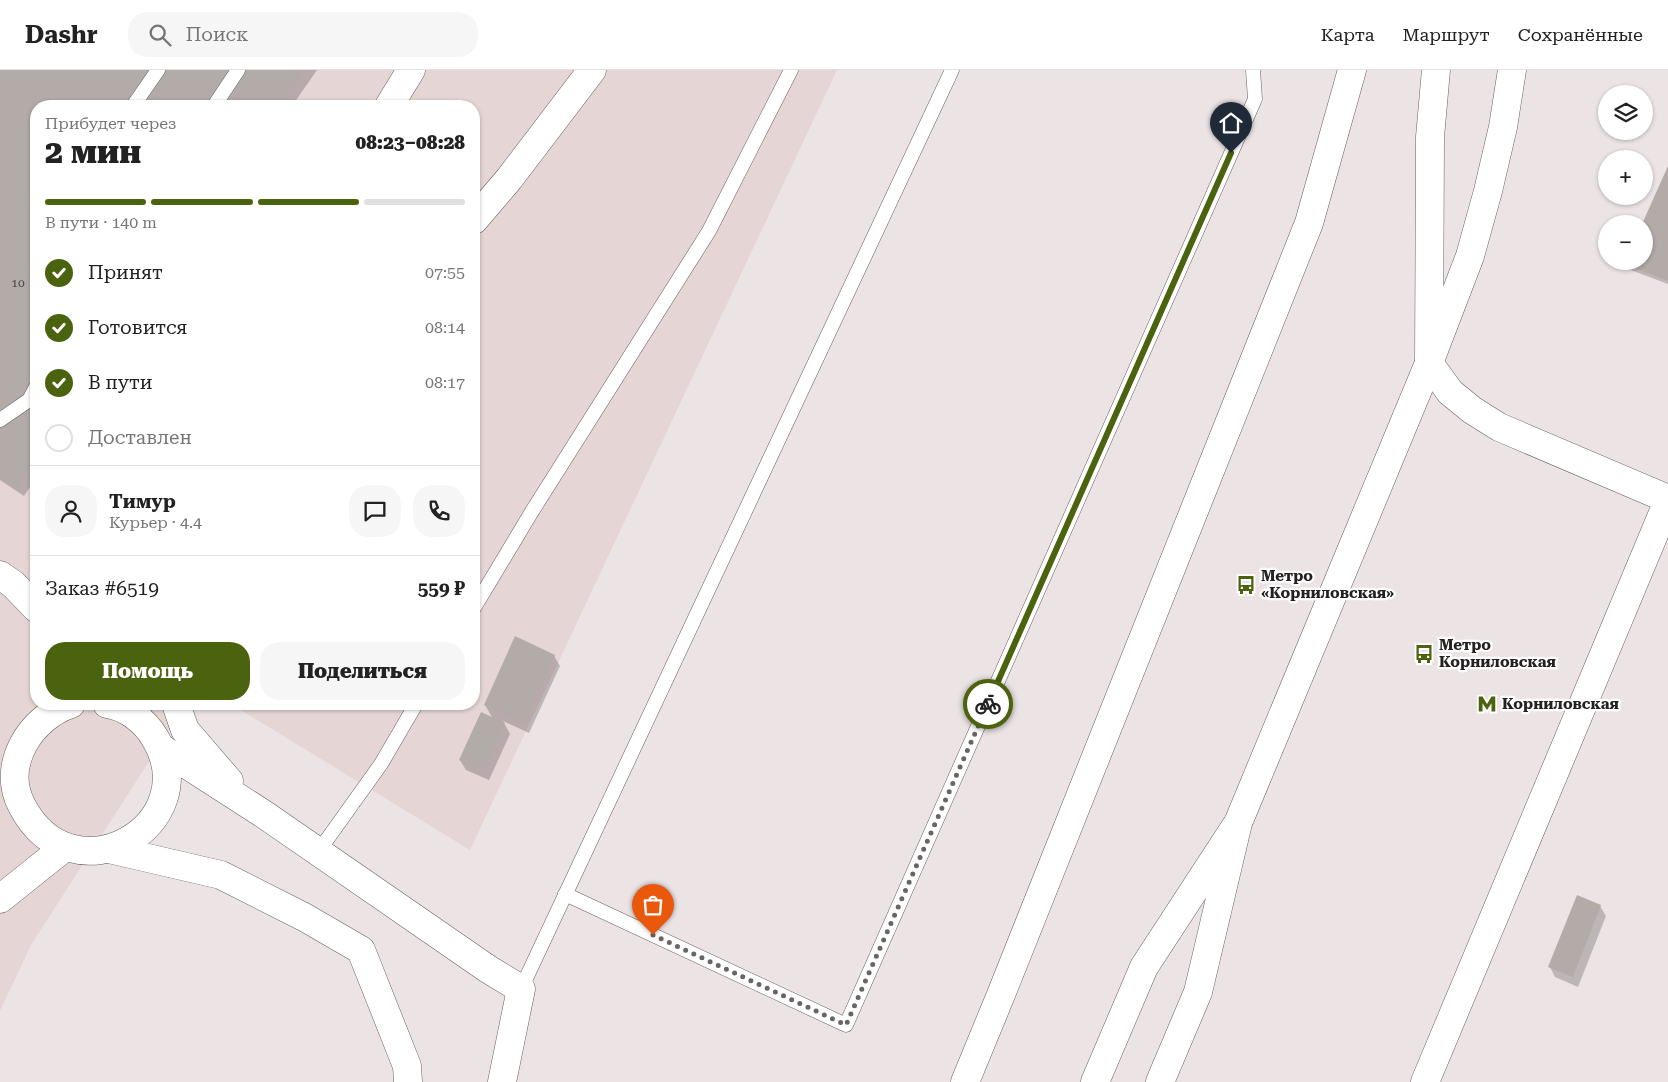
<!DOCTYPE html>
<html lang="ru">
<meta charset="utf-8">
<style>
:root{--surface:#fff;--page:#f6f6f6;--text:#222;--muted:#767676;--line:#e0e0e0;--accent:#4b620e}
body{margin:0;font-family:"Roboto Serif",serif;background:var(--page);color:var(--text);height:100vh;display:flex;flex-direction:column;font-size:19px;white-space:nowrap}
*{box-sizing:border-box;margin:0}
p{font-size:16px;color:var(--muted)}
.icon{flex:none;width:28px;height:28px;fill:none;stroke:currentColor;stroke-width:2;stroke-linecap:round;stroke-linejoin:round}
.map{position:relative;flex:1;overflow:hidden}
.details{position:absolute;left:30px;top:30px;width:450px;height:610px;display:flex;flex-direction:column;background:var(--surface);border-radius:20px;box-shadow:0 1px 4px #0004}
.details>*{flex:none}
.fabs{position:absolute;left:1598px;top:15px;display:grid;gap:10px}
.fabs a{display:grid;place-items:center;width:55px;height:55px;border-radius:50%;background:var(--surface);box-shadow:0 1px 4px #0004;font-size:25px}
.pin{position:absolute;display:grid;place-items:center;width:42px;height:42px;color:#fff;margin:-51px -21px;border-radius:50% 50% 50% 0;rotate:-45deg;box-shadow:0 0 5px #0007}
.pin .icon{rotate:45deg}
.courier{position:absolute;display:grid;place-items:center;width:50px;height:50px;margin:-25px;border:4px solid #4b620e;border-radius:50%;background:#fff;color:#222;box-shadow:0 1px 6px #0007}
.overview em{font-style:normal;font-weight:800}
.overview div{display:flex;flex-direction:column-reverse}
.overview{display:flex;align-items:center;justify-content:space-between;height:85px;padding:0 15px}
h1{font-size:32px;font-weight:800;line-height:38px}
.bar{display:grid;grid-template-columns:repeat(4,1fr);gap:8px 5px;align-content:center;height:60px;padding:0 15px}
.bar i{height:6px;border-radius:4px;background:var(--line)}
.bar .on{background:var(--accent)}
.bar p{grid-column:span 4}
.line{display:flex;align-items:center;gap:12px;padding:0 15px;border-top:1px solid var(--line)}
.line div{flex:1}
.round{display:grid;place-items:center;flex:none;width:52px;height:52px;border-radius:20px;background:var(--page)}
ol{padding:0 15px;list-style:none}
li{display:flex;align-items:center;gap:15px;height:55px}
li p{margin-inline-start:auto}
li .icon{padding:5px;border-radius:50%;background:var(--accent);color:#fff;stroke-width:4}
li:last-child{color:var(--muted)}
li i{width:28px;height:28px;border:2px solid var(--line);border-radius:50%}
.primary-button{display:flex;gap:10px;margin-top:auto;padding:10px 15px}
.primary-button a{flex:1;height:58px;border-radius:20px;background:var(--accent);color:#fff;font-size:20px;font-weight:800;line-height:58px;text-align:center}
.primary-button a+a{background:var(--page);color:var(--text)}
header{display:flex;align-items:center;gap:30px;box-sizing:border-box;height:70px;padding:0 25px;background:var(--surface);border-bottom:1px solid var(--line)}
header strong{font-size:24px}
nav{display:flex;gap:28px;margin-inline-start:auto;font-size:18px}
.search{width:350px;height:45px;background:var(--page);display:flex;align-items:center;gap:12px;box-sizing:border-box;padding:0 18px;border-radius:20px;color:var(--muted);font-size:19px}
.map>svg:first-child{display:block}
.built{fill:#e6d5d5}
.shadow{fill:#0003}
.building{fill:#b2aba8}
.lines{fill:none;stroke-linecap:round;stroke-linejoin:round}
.service-casing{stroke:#66605f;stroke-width:15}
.minor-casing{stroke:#66605f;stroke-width:29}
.tertiary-casing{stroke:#66605f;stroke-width:29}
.service{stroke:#fff;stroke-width:14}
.minor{stroke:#fff;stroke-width:28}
.tertiary{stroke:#fff;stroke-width:28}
.done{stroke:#6a6565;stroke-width:5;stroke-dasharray:0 9}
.route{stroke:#4b620e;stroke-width:6}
.labels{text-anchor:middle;stroke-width:4.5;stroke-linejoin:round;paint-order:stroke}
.number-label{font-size:12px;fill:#484443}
.poi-label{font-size:15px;font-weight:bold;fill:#242121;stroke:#fff;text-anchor:start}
</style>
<header>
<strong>Dashr</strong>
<div class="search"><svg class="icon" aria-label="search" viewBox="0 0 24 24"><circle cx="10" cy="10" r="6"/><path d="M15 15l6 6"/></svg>Поиск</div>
<nav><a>Карта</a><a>Маршрут</a><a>Сохранённые</a></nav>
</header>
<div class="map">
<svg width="1668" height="1012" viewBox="0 0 1668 1012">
<rect width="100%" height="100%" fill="#ece4e4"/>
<polygon class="built" points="0,0 837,0 470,780 231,634 474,634 474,36 36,36 36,634 186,634 31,875 0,941"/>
<g class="shadow">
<polygon points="0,0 317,0 292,36 36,36 36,408 24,426 0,410"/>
<polygon points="1668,101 1668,214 1628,199 1626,194 1644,191 1644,155"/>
<polygon points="554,586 560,596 529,663 503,651 510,664 489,710 466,700 460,690 493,649 485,635"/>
<polygon points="1600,836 1606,846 1578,917 1555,907 1550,897"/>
</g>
<g class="building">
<polygon points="0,0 305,0 280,36 36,36 36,390 18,417 0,405"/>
<polygon points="1668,96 1668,211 1624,194 1626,191 1644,191 1644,154 1642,154"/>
<polygon points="515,566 555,585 524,654 484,635"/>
<polygon points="481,642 505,653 483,701 459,690"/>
<polygon points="1577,825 1601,835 1573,907 1548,897"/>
</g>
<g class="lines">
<g class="service-casing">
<g id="service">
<polyline points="133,36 158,0"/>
<polyline points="214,36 238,0"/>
<polyline points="0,350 29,330 36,317"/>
<polyline points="474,538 531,443 709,161 791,0"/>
<polyline points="318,782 381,694 416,634"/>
<polyline points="565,824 846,955 1255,29 1253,0"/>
<polyline points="521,919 952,0"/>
</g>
</g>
<g class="minor-casing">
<g id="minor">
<polyline points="389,36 411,0"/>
<polyline points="474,150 509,109 592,0"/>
<polyline points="0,505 14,515 36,538"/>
<path d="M71,634C31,647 0,695 22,736C73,833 207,755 155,668C145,651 127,637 107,634"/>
<polyline points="176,634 185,660 229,711"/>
<polyline points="161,678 262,743 488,899 521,919 502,1012"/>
<polyline points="109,779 221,805 304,847 361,880 407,996 408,1012"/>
<polyline points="0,829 65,777"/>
<polyline points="965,1012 1000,927 1309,153 1352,0"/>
<polyline points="1095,1012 1144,897 1236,756"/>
<polyline points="1425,1012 1668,431"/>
</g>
</g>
<g class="tertiary-casing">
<g id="tertiary">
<polyline points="1436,0 1430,67 1429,293 1450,322 1472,340 1499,357 1668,429"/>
<polyline points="1160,1012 1198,922 1238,753 1429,293 1470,186 1488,121 1503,57 1512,0"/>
</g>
</g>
<use href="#service" class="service"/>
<use href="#minor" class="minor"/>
<use href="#tertiary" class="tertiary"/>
</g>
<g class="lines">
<polyline class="done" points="653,865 846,955 988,634"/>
<polyline class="route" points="988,634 1231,83"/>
</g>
<defs>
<g id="bus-bare" transform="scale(1.5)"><path d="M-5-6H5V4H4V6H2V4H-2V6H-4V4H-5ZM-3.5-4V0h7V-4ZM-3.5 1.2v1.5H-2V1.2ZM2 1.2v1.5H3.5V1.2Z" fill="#4b620e" stroke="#fff" stroke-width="2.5" paint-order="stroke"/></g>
<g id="metro-bare" transform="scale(1.5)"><path d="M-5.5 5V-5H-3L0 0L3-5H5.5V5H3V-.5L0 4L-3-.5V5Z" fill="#4b620e" stroke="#fff" stroke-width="2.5" paint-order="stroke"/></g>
</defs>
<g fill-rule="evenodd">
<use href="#bus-bare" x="1246" y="515"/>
<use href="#bus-bare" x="1424" y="584"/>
<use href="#metro-bare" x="1487" y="634"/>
</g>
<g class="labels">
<g class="number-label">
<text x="18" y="217">10</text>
</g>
<g class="poi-label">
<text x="1261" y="511">Метро<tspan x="1261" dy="17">«Корниловская»</tspan></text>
<text x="1439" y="580">Метро<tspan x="1439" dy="17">Корниловская</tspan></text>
<text x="1502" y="639">Корниловская</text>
</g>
</g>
</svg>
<div class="fabs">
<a><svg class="icon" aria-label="layers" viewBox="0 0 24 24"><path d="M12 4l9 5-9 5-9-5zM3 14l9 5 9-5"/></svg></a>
<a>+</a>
<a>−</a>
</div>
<div class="pin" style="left:653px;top:865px;background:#ea580c"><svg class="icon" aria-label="bag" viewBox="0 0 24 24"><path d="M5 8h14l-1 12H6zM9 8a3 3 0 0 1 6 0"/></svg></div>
<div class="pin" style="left:1231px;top:83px;background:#1f2937"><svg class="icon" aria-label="home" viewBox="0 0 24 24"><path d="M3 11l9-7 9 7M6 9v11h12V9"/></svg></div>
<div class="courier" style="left:988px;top:634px"><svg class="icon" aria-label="bike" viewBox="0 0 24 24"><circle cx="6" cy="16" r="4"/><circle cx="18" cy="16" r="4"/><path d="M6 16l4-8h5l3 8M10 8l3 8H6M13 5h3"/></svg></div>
<section class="details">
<div class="overview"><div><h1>2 мин</h1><p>Прибудет через</p></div><em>08:23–08:28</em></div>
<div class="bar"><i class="on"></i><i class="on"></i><i class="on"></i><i></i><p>В пути · 140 m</p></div>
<ol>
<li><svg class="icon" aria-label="check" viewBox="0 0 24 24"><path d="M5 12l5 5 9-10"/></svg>Принят<p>07:55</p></li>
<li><svg class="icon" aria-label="check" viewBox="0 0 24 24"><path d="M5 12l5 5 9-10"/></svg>Готовится<p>08:14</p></li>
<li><svg class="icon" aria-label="check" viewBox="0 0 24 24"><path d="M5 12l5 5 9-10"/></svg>В пути<p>08:17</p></li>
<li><i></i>Доставлен</li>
</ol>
<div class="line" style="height:90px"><a class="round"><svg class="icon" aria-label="person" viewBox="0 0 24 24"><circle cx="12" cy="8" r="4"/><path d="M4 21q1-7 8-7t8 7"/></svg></a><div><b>Тимур</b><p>Курьер · 4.4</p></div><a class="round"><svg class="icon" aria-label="chat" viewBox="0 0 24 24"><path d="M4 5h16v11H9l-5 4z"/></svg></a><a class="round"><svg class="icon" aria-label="phone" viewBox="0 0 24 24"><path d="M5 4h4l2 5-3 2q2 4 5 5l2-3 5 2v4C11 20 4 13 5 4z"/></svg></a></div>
<div class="line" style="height:65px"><div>Заказ #6519</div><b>559 ₽</b></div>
<div class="primary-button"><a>Помощь</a><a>Поделиться</a></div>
</section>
</div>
